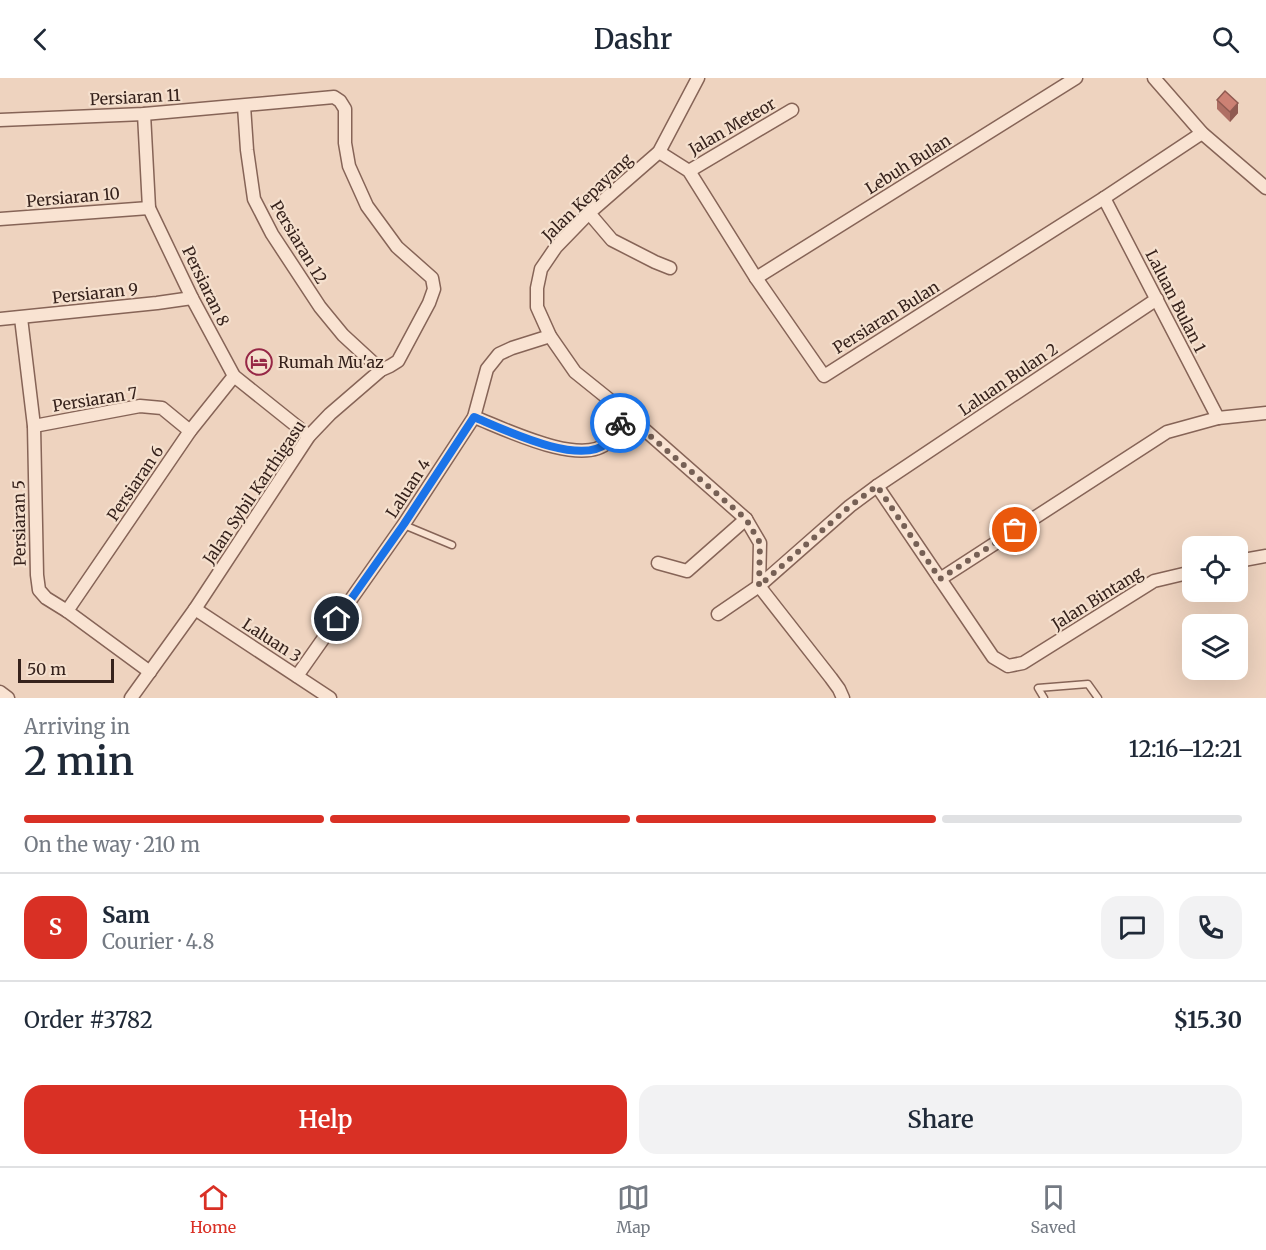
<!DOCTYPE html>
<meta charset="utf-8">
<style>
:root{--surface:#fff;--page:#f2f2f3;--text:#1f2937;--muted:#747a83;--line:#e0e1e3;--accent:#d93025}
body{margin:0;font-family:Merriweather,serif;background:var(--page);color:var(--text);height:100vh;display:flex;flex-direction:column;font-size:22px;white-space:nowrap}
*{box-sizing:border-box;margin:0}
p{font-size:20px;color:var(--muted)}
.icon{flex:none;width:33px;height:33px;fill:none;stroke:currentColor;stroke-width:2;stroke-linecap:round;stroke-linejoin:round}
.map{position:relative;height:620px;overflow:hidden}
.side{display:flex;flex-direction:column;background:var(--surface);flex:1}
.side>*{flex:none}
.buttons{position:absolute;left:1182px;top:458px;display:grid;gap:12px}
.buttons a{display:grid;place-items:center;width:66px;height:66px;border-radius:12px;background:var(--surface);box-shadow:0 6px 24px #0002;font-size:30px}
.scale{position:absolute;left:18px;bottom:15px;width:96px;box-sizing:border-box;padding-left:6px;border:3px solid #36221c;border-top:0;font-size:16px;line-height:21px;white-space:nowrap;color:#36221c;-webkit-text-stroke:4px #f5e0ce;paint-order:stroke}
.pin{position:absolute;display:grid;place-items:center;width:51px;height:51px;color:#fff;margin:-26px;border:3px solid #fff;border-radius:50%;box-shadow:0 2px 6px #0007}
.courier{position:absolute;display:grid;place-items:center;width:60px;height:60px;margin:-30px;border:4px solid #1a73e8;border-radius:50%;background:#fff;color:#222;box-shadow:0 2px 8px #0007}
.summary em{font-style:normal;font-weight:600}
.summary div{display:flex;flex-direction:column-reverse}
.summary{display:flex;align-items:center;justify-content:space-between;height:102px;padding:0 24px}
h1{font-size:39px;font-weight:600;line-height:45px}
.bar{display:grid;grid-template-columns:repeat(4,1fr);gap:9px 6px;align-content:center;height:72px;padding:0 24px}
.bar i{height:8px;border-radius:4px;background:var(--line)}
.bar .selected{background:var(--accent)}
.bar p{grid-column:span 4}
.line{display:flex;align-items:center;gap:15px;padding:0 24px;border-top:2px solid var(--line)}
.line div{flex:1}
.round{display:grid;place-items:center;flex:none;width:63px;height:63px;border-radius:18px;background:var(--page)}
.cta{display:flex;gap:12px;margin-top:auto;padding:12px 24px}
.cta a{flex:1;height:69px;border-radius:18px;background:var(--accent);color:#fff;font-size:24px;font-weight:600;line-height:69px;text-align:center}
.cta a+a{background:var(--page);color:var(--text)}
header{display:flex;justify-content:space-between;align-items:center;height:78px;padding:0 24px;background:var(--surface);font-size:27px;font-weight:600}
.tab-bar{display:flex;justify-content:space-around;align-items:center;height:84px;border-top:2px solid var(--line);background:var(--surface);font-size:16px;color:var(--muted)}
.tab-bar a{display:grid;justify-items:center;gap:3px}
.tab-bar .selected{color:var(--accent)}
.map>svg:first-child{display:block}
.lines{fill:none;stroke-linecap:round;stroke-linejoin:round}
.service-casing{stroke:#866457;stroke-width:9}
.minor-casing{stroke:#866457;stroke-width:15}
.service{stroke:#f9e3d2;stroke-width:6}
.minor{stroke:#f9e3d2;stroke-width:12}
.wall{fill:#af6f64}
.shaded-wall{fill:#8f5a51}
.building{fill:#cc8174;stroke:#8f5a51;stroke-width:1.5}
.done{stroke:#766055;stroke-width:6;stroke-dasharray:0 10.8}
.route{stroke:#1a73e8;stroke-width:8}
.labels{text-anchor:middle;stroke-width:4.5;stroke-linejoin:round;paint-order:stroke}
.street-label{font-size:16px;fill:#36221c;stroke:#f5e0ce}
.poi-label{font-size:16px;fill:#36221c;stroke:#f5e0ce;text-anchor:start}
</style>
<header><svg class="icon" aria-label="back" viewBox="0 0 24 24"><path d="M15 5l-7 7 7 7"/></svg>Dashr<svg class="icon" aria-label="search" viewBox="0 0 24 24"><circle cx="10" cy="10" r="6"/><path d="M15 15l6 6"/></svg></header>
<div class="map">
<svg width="1266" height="620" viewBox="0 0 1266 620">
<rect width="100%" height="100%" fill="#eed3bf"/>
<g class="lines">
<g class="service-casing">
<g id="service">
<polyline points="404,447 452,467"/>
<polyline points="1044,620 1038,610 1088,606 1098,620"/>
</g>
</g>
<g class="minor-casing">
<g id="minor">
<polyline points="698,0 659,74 589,135 556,169 541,191 537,210 537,229 550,258 575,294 621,331 746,441 760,465 759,508 831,600 839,611 843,620"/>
<polyline points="1154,0 1202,55 1266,110"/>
<polyline points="244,28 247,72 254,121 272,156 320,229 343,257 381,292"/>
<polyline points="144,36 149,130 192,220 234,298 309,358"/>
<polyline points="0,42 144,36 334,19 340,23 345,31 345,65 349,88 367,128 397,169 432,200 434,211 429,225 398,283 390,288 381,292 330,336 309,358 195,531 131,620"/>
<polyline points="659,74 689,93 756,200 824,298 1104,120 1202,55"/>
<polyline points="689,93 792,32"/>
<polyline points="1104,120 1218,340"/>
<polyline points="589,135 612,162 655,184 670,190"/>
<polyline points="0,141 149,130"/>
<polyline points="756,200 1076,0"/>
<polyline points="21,240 34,348 37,497 39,512 46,520 67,533 150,594"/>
<polyline points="0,241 157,225 192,220"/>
<path d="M474,339C503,350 582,390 608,364C615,357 621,345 626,337"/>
<polyline points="34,348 140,328 162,330 190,353"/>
<polyline points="877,408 993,579 1008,588 1023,585 1154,503 1192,494"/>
<polyline points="1238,483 1266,478"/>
<polyline points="658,485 687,493 746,441"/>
<polyline points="940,501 1167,354 1218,340 1266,335"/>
<polyline points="195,531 330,620"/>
<polyline points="67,533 190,353 234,298"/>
<polyline points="718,536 759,508 850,428 877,408 1157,221"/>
<polyline points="297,598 404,446 474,339 487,291 499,276 512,270 550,258"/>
<polyline points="0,614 8,620"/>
</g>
</g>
<use href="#service" class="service"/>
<use href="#minor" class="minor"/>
</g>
<polygon class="wall" points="1217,22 1238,35 1230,44 1217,31"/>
<polygon class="shaded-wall" points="1238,25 1238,35 1230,44 1230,34"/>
<polygon class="building" points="1225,13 1238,25 1230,34 1217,22"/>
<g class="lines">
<polyline class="done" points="620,345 626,337 746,441 760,465 759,508 850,428 877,408 940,501 1015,452"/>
<path class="route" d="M337,541L404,446L474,339C503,351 580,389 607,365C613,360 616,352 620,345"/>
</g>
<defs>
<g id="hotel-ring" transform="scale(1.35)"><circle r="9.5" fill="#f5e0ce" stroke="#962746" stroke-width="1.5"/><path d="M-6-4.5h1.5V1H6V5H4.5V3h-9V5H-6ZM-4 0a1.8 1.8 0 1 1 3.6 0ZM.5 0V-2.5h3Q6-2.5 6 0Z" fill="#962746"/></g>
</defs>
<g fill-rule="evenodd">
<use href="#hotel-ring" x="259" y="284"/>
</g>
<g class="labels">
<g class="street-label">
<text transform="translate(135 19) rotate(-3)" y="6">Persiaran 11</text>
<text transform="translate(732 48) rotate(-30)" y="6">Jalan Meteor</text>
<text transform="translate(908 86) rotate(-32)" y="6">Lebuh Bulan</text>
<text transform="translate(73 119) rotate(-5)" y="6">Persiaran 10</text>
<text transform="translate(587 119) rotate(-44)" y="6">Jalan Kepayang</text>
<text transform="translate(299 164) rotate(59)" y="6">Persiaran 12</text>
<text transform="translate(206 208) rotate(64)" y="6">Persiaran 8</text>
<text transform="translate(95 215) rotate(-6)" y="6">Persiaran 9</text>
<text transform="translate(1176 223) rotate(63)" y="6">Laluan Bulan 1</text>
<text transform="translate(886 239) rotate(-32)" y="6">Persiaran Bulan</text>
<text transform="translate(1008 301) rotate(-34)" y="6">Laluan Bulan 2</text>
<text transform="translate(95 321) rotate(-9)" y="6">Persiaran 7</text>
<text transform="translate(135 405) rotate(-56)" y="6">Persiaran 6</text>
<text transform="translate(408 410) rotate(-57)" y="6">Laluan 4</text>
<text transform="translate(254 414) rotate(-56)" y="6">Jalan Sybil Karthigasu</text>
<text transform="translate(19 445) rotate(-91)" y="6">Persiaran 5</text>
<text transform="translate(1097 520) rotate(-32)" y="6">Jalan Bintang</text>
<text transform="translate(272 562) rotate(33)" y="6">Laluan 3</text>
</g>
<g class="poi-label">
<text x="278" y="290">Rumah Mu'az</text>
</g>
</g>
</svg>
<div class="buttons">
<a><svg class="icon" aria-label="locate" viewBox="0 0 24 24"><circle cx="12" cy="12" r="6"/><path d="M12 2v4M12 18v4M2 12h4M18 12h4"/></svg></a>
<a><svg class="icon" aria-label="layers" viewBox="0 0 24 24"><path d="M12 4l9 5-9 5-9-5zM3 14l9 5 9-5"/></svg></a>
</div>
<div class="scale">50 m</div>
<div class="pin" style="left:1015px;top:452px;background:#ea580c"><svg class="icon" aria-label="bag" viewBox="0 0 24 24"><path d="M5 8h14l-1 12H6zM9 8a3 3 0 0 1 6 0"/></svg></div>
<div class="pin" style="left:337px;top:541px;background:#1f2937"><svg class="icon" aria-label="home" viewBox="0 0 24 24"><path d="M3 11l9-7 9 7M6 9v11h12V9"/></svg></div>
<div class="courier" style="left:620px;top:345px"><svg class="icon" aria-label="bike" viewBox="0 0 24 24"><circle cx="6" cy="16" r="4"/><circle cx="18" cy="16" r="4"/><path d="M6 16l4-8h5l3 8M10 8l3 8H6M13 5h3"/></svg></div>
</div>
<section class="side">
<div class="summary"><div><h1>2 min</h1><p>Arriving in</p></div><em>12:16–12:21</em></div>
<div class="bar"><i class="selected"></i><i class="selected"></i><i class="selected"></i><i></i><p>On the way · 210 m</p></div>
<div class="line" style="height:108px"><b class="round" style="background:var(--accent);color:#fff">S</b><div><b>Sam</b><p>Courier · 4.8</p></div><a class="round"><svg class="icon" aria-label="chat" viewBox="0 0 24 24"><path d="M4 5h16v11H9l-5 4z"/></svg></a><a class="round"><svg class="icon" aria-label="phone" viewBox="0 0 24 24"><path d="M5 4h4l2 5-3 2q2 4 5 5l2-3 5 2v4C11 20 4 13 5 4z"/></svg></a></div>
<div class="line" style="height:78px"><div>Order #3782</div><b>$15.30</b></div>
<div class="cta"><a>Help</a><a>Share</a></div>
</section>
<nav class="tab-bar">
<a class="selected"><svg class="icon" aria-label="home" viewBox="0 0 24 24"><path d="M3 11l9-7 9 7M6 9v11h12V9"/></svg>Home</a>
<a><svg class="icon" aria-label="map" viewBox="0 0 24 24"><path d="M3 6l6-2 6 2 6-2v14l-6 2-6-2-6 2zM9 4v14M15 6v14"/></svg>Map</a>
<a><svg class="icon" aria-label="saved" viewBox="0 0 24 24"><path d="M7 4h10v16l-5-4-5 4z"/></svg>Saved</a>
</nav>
